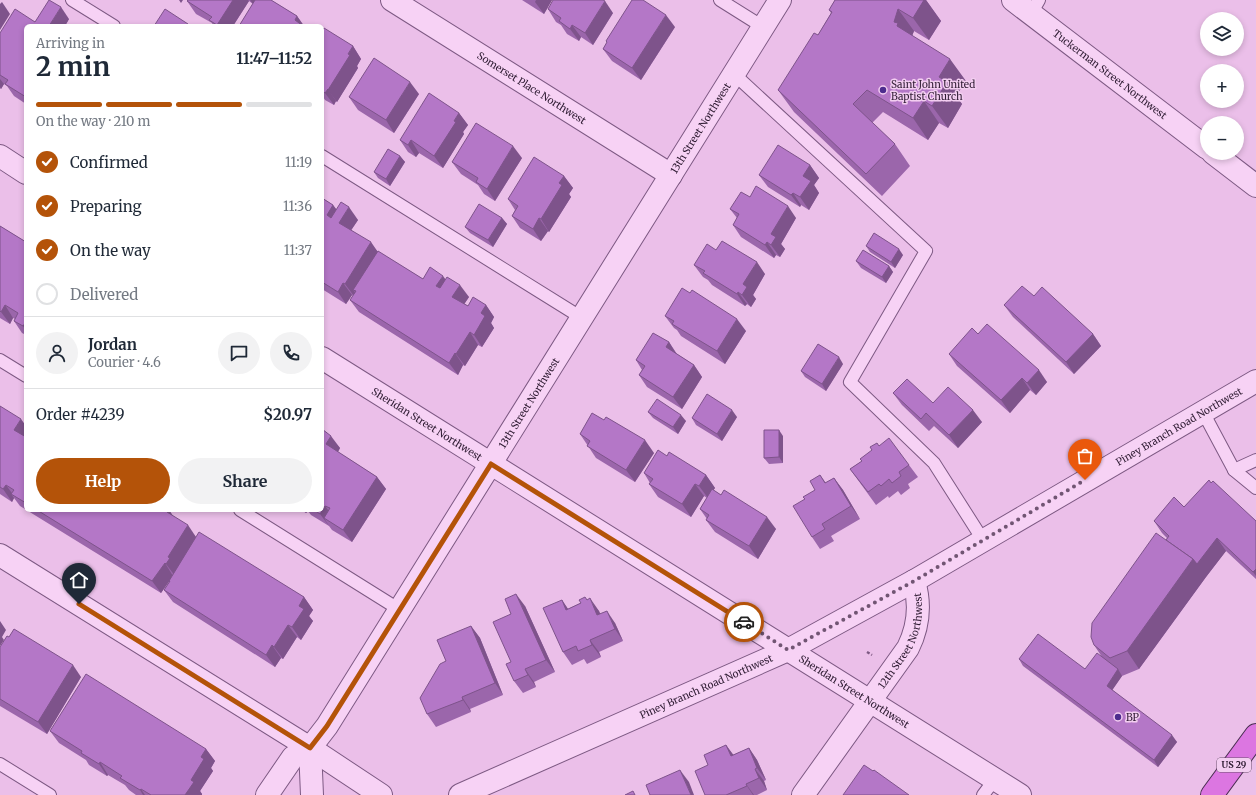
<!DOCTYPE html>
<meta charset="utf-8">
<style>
:root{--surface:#fff;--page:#f2f2f3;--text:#1f2937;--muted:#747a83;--line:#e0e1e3;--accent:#b45309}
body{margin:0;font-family:Merriweather,serif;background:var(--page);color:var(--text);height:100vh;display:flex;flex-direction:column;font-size:15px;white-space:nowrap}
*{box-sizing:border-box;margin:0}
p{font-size:13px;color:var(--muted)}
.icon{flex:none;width:22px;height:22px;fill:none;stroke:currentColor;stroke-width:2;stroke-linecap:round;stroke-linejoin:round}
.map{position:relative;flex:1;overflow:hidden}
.panel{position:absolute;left:24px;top:24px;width:300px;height:488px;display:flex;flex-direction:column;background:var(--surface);border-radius:6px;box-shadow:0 2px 6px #0003}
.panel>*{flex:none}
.tools{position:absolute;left:1200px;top:12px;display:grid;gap:8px}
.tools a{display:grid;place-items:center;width:44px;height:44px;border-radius:50%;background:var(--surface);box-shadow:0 2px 6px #0003;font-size:20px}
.pin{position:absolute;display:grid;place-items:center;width:34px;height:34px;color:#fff;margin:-41px -17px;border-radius:50% 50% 50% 0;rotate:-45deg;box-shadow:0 0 4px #0007}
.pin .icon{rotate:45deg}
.courier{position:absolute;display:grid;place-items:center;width:40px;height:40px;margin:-20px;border:3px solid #b45309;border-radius:50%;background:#fff;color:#222;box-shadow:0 1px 5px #0007}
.headline em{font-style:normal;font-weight:700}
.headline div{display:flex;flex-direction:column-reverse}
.headline{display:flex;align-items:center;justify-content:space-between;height:68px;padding:0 12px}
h1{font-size:26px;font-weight:700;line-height:30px}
.bar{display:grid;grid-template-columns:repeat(4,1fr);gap:6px 4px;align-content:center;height:48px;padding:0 12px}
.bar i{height:5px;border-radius:3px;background:var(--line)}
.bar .active{background:var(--accent)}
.bar p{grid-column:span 4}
.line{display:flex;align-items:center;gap:10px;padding:0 12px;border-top:1px solid var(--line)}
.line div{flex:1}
.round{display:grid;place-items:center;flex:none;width:42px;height:42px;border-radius:21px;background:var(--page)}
ol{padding:0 12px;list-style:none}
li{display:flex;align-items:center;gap:12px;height:44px}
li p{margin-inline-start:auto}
li .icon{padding:4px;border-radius:50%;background:var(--accent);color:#fff;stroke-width:4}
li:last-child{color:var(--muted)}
li i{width:22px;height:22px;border:2px solid var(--line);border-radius:50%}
.cta{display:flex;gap:8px;margin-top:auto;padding:8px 12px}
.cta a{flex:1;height:46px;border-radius:24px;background:var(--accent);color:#fff;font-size:16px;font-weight:700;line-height:46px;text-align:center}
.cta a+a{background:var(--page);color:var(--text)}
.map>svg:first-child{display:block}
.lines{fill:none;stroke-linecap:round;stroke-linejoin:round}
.service-casing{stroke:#7d5983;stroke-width:14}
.minor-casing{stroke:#7d5983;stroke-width:24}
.tertiary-casing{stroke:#7d5983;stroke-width:24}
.trunk-casing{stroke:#492d50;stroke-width:24}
.path{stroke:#7d5983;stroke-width:2.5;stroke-dasharray:3 2;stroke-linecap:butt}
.service{stroke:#f7d2f5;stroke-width:12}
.minor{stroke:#f7d2f5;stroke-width:22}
.tertiary{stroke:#f7d2f5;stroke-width:22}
.trunk{stroke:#dc76e1;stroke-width:22}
.wall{fill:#9b66ab}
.shaded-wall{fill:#7e538b}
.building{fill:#b477c7;stroke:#7e538b}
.done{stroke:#715573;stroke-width:4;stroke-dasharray:0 7.2}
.route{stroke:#b45309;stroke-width:5}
.poi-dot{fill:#4d2c8e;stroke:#f3cef1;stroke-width:1.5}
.labels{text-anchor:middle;stroke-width:3;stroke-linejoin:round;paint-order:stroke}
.shield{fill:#f3cef1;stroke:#6a516c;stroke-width:1}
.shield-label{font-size:9px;font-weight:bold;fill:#2f1c33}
.street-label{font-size:10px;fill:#2f1c33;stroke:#f3cef1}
.poi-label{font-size:10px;fill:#2f1c33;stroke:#f3cef1;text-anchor:start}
</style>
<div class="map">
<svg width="1256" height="795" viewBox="0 0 1256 795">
<rect width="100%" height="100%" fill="#ebbfe9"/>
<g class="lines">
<g class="service-casing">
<g id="service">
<polyline points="72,0 114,26"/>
<polyline points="720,0 763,27"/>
<polyline points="1031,14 1039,0"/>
<polyline points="734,74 926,251 850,382 934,463 983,540"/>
<polyline points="322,156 582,318"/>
<polyline points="0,360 26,376"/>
<polyline points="1203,412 1234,470 1256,488"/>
<polyline points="1234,470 1256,460"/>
<polyline points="240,510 400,610"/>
<polyline points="0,764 50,795"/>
<polyline points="983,795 995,779"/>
</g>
</g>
<g class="minor-casing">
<g id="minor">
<path id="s1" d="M392,0L671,175"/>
<path id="s2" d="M1013,0L1207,148"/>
<polyline points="1213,153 1256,186"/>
<polyline points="0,555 310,748 381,795"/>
<path id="s3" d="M803,795L908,648C919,626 921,605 914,581"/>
</g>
</g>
<g class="tertiary-casing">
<g id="tertiary">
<polyline points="0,156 26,173"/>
<path id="s4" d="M322,358L1020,795"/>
<polyline points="310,748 312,795"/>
<path id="s5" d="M267,795L293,757L310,748L327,726L780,0"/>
<path id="s6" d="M460,795L788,650L914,581L1256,381"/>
</g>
</g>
<g class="trunk-casing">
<polyline id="trunk" points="1212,795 1256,735"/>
</g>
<polyline class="path" points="867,652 872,655"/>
<use href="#service" class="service"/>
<use href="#minor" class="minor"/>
<use href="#tertiary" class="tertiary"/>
<use href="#trunk" class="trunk"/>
</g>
<g class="wall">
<polygon points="188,0 271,0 297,16 304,26 239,26 253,4 249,1 233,26 213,26 212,23 196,14 187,1"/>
<polygon points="522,0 552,0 544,14"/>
<polygon points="835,0 926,0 941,21 929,40 914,31 912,36 966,81 956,96 962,104 948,128 939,123 928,140 883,112 872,123 895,144 910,166 882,196 794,112 778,90 818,35 831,13 829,10"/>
<polygon points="548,9 613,13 593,45 581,37 579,41 567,34 561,25 556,22"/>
<polygon points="69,19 65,26 26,26 26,104 14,96 7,86 4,84 1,89 0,88 0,33 35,22"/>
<polygon points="675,27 641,80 612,61 603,49 607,43"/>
<polygon points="322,30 353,46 361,59 357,66 358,68 337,102 336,101 334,105 325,100 322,95"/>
<polygon points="419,94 394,133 358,110 349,97"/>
<polygon points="459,113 468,125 463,132 464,134 443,168 419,153 416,157 408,152 400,140"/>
<polygon points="400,156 405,162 390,186 378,178 374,172"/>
<polygon points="522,158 495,201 484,194 478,185 461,174 452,162"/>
<polygon points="810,165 819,178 814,185 819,193 809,210 801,205 800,207 768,187 759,175"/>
<polygon points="564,176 573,188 569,194 571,197 549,232 548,231 541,241 520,228 512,216 515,210 508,199"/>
<polygon points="750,197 796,218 781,244 785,249 780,257 776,255 774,258 741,237 733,225 737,218 730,209"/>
<polygon points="322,198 333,205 336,209 358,220 351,230 377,251 423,279 446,280 469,297 464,304 468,306 486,305 494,317 491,323 494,328 482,347 478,345 465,366 463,365 458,375 359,312 350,300 353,296 352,295 346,304 322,289"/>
<polygon points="502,218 507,224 493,247 470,233 465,227"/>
<polygon points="0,226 26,242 26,335 22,333 14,321 15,319 13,318 10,324 0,318"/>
<polygon points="866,246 903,255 895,268 870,252"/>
<polygon points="716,250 765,274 753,295 756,299 751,307 747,304 745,306 712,285 708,280 703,277 694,265"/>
<polygon points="856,261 889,266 893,272 886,283 861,268"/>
<polygon points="1034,296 1093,334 1101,346 1074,374 1013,317 1004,305"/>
<polygon points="665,316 746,331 725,364 681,336 677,330 674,328"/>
<polygon points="978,334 1047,382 1036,395 1030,390 1010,413 957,366 949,354"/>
<polygon points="669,342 677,354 694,365 702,377 682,409 647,387 639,375 642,370 636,360"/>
<polygon points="843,364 826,391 805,377 801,371"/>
<polygon points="893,393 933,403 982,422 958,448 934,426 929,431 902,405"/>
<polygon points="0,406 26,437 26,510 169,510 173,516 196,537 304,597 313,610 309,616 313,621 301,640 297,637 283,659 281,658 275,667 173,602 164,590 169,582 169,581 161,593 20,506 14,498 12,502 0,494"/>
<polygon points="648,412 686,421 678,434 653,418"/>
<polygon points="737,417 722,441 696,425 692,418"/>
<polygon points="322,429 340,448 338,452 377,477 386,489 352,542 332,530 329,526 311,515 308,511 306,513 301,510 322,510"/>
<polygon points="580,434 654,453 635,482 596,458"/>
<polygon points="783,436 783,463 769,464 764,458"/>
<polygon points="879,446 909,465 918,477 908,484 910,488 901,495 898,491 889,498 888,496 876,505 850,469 862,461"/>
<polygon points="667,456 706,475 715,488 713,490 776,529 758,559 715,532 706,520 707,519 700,509 707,498 704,496 691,517 658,497 649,484 650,483 644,473"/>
<polygon points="820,475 826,483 834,478 843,490 860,519 831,536 834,541 820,549 812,537 815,490"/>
<polygon points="1211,483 1256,521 1256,579 1226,551 1206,577 1139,669 1122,676 1112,690 1177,742 1158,767 1023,666 1019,659 1085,669 1102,657 1094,645 1167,538 1162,533 1154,521 1184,507"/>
<polygon points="562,600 568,609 587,600 599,611 600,614 615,623 623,641 599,652 601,657 587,664 584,659 572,665 563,652"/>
<polygon points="525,606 555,672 534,682 536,687 523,693 514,681 511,662 511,614"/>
<polygon points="471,626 480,638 503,695 470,709 471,712 436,727 427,714 446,661"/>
<polygon points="0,647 81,677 47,734 0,706"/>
<polygon points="50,731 206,749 215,761 211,768 213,771 200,791 202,794 202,795 136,795 129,790 125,785 108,775 107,776 89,765 86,760 59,743"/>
<polygon points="726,745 733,755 749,748 757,760 766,780 764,781 767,790 757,795 705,795 708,765"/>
</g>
<g class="shaded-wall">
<polygon points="179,0 183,0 181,3"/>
<polygon points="233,0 248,0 249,1 233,26 218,26 217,25"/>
<polygon points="250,0 256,0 253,4"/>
<polygon points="536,0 552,0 544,14 535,2"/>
<polygon points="924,0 926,0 941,21 929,40 913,18"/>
<polygon points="605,1 613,13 593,45 585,33"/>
<polygon points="2,2 10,14 0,30 0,4"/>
<polygon points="61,7 69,19 65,26 49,26"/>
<polygon points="898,9 914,31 910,41 912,48 894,22"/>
<polygon points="666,15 675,27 641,80 632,68"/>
<polygon points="297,16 304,26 299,26 295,20"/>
<polygon points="572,25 581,37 579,41 570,29"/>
<polygon points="353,46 361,59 357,66 358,68 337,102 328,90"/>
<polygon points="950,59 966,81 956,96 962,104 948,128 932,106 939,77"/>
<polygon points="0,79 4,84 1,89 0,87"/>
<polygon points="410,82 419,94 394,133 386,120"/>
<polygon points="328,89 336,101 334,105 325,93"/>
<polygon points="924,101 939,123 928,140 913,118"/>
<polygon points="459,113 468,125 463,132 464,134 443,168 434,156"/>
<polygon points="411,140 419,153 416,157 408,145"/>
<polygon points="513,146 522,158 495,201 487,189"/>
<polygon points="400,156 405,162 390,186 386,179"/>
<polygon points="810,165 819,178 814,185 819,193 809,210 800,197 803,176"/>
<polygon points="564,176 573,188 569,194 571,197 549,232 541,219 559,183"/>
<polygon points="793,193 801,205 800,207 791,195"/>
<polygon points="333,205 342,217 335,228 327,215"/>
<polygon points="788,206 796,218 781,244 785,249 780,257 771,245 771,234"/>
<polygon points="349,207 358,220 348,235 339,223"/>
<polygon points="502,218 507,224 493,247 488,240"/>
<polygon points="539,218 548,231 541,241 533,229"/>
<polygon points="371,242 380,255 353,290 356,293 354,296 345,284"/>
<polygon points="767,242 776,255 774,258 765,245"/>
<polygon points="899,249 903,255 895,268 891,262"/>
<polygon points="757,262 765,274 753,295 756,299 751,307 742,295 743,284"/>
<polygon points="889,266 893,272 886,283 882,277"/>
<polygon points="443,276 452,288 445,298 436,286"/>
<polygon points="343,283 352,295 346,304 338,292"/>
<polygon points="460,285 469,297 461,309 452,297"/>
<polygon points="738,292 747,304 745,306 737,294"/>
<polygon points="5,305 13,318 10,324 1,312"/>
<polygon points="486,305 494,317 491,323 494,328 482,347 474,335 481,313"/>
<polygon points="737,319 746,331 725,364 717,351"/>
<polygon points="26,322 26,331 23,326"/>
<polygon points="470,332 478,345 465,366 456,354"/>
<polygon points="1093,334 1101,346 1074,374 1066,362"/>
<polygon points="669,342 677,355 666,347"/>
<polygon points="455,353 463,365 458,375 449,363"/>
<polygon points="839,357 843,364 826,391 822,384"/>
<polygon points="694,365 702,377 682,409 673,397"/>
<polygon points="1039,370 1047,382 1036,395 1027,383"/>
<polygon points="1022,378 1030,390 1010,413 1001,400"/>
<polygon points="732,410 737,417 722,441 717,434"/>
<polygon points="973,410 982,422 958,448 949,435"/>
<polygon points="681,415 686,421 678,434 673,427"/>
<polygon points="21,419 26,426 26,437 23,442 14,430"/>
<polygon points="779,430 783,436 783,463 779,457"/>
<polygon points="331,436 340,448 335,457 326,444"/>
<polygon points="645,440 654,453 635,482 626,470"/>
<polygon points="706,475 715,488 708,498 699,486"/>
<polygon points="377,477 386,489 352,542 343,530"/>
<polygon points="834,478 843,490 860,519 851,506"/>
<polygon points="695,484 704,496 691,517 682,504"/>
<polygon points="6,485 14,496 11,494 14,498 12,502 3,489"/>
<polygon points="325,506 334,518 324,518 329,526 320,514"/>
<polygon points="169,510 177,522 167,512"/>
<polygon points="304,510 307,510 308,511 306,513"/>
<polygon points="767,517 776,529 758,559 749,546"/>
<polygon points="188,525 196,537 175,576 166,564 168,557"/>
<polygon points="1217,538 1226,551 1206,577 1139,669 1127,651 1193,559"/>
<polygon points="165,563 173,576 161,593 152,581"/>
<polygon points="1256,569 1256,576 1253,572"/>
<polygon points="516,594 525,606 555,672 546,660"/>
<polygon points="304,597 313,610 309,616 313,621 301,640 292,627 299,606"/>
<polygon points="590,598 599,611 606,627 597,615"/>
<polygon points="562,600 570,612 566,610"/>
<polygon points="607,611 615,623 623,641 615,629"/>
<polygon points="0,621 6,630 2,637 4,640 0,646"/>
<polygon points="288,625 297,637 283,659 274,647"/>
<polygon points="471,626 480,638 503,695 495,683"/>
<polygon points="590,640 599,652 601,657 592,645"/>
<polygon points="272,645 281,658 275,667 266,655"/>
<polygon points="73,665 81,677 47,734 38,722"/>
<polygon points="525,669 534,682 536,687 528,675"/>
<polygon points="1118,669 1122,676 1111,692 1107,686"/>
<polygon points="462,697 470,709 471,712 463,700"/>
<polygon points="1172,735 1177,742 1158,767 1154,760"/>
<polygon points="726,745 735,757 731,756"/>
<polygon points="749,748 757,760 766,780 757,768"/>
<polygon points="206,749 215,761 211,768 213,771 200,791 202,794 202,795 185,795 201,757"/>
<polygon points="100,762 108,775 107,776 99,764"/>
<polygon points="755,769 764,781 767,790 759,778"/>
<polygon points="680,770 689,782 694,795 691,795"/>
<polygon points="746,784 754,795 753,795 747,786"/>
<polygon points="141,789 145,795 143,795 140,790"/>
</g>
<g class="building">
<polygon points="49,0 61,7 49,26 26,26 26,97 5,84 8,80 0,75 0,33 15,9 35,22"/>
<polygon points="188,0 233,0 217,25 209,20 212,17 187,1"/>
<polygon points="255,0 271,0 297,16 295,20 303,26 239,26"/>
<polygon points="553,0 603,0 605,1 585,33 572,25 570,29 559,21 561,18 548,9"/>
<polygon points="632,0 643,0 666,15 632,68 603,49 607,42 606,41"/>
<polygon points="835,0 924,0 913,18 898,9 894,22 898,23 897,26 950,59 939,77 947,82 932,106 924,101 913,118 867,90 853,104 895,144 866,174 778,90 814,33 818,35 832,12 829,10"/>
<polygon points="165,9 188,24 187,26 154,26"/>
<polygon points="324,28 353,46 348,54 350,55 328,90 328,89 325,93 322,91 322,30"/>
<polygon points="374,58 410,82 386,120 349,97"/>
<polygon points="429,93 459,113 454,121 456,122 434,156 411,140 408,145 400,140"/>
<polygon points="476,123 513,146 487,189 476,182 478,178 452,162"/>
<polygon points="778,145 810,165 803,176 811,181 800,197 793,193 791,195 759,175"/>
<polygon points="388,149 400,156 386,179 374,172"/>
<polygon points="534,157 564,176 559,183 562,185 541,219 539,218 533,229 512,216 518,206 508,199"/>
<polygon points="756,186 788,206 771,234 776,237 771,245 767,242 765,245 733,225 739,214 730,209 741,192 750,197"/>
<polygon points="322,198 333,205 327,215 331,218 341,202 349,207 339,223 371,242 345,284 343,283 338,292 322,282"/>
<polygon points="479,204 502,218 488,240 465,227"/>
<polygon points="0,226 26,242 26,322 23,326 14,321 18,313 5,305 1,312 0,311"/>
<polygon points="874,233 899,249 891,262 866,246"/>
<polygon points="722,241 757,262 743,284 747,287 742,295 738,292 737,294 703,273 705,271 694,265 707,244 716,250"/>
<polygon points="863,250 889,266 882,277 856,261"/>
<polygon points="378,251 423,279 430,267 443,276 436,286 440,288 447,277 460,285 452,297 468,306 473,297 486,305 481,313 485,316 474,335 470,332 456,354 455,353 449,363 350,300 356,291 353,290"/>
<polygon points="1022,286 1034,296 1042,287 1093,334 1066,362 1004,305"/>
<polygon points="682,288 690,293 692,290 737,319 717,351 672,324 674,321 665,316"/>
<polygon points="987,324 1039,370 1027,383 1022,378 1001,400 949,354 972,328 978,334"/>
<polygon points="653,333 669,342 666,347 694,365 673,397 639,375 645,366 636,360"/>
<polygon points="818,344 839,357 822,384 801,371"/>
<polygon points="907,379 933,403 948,387 973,410 949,435 926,413 921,419 893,393"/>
<polygon points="707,394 732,410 717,434 692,418"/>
<polygon points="657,399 681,415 673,427 648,412"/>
<polygon points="0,406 21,419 14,430 26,437 26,503 11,494 14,490 6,485 3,489 0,487"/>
<polygon points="592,413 604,420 606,417 645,440 626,470 587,446 590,441 580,434"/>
<polygon points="322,429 331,436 326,444 377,477 343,530 324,518 330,508 325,506 320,514 314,510 322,510"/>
<polygon points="764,430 779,430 779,457 764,458"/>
<polygon points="889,438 909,465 899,472 901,476 892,483 889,479 881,486 879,484 868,492 850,469 862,461 860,459 872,450 870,447 877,443 879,446"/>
<polygon points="658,450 667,456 669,452 706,475 699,486 695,484 682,504 649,484 653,479 644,473"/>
<polygon points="820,475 825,483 834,478 851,506 822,524 825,529 812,537 793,506 805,499 803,497 815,490 810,481"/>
<polygon points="1209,480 1211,483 1213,481 1256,521 1256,569 1253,572 1217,538 1197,564 1193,559 1166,540 1169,536 1154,521 1174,497 1184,507"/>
<polygon points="712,489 721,495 724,490 767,517 749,546 706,520 709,515 700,509"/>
<polygon points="37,510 169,510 167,512 188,525 168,557 170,558 166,564 165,563 152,581"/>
<polygon points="199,532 304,597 299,606 304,609 292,627 288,625 274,647 272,645 266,655 164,590 170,581 169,581"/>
<polygon points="1156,533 1193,559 1127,651 1110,658 1094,645 1091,637 1092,623"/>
<polygon points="516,594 546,660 525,669 528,675 514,681 506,664 511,662 493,622 511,614 505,599"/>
<polygon points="585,597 587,600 590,598 597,615 607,611 615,629 590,640 592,645 578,651 576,646 563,652 543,608 562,600 566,610 581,603 579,600"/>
<polygon points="471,626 495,683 462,697 463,700 427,714 420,698 440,664 446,661 437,640"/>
<polygon points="14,629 73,665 38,722 0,699 0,647 7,636 9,637"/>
<polygon points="1038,634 1085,669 1097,653 1118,669 1107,686 1172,735 1154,760 1019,659"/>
<polygon points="86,674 206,749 201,757 204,759 191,780 194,782 185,795 151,795 141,789 140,790 120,778 122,776 100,762 99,764 81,753 82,751 50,731"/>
<polygon points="726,745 731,756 749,748 757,768 755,769 759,778 746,784 747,786 726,795 705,795 695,771 708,765 704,755"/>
<polygon points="864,765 873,771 874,770 909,795 843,795"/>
<polygon points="680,770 691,795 650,795 646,785"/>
<polygon points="633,791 635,795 625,795"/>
</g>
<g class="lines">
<polyline class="done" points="744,622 788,650 914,581 1085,480"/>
<polyline class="route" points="79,604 310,748 327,726 491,464 744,622"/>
</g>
<g class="poi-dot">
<circle cx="883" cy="90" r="4"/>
<circle cx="1118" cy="717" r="4"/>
</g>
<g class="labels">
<rect class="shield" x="1217" y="758" width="34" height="14" rx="3"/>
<g class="shield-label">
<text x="1234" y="768">US 29</text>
</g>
<g class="street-label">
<text dy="4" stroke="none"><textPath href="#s2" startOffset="122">Tuckerman Street Northwest</textPath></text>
<text dy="4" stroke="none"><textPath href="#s1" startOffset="165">Somerset Place Northwest</textPath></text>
<text dy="4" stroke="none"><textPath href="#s5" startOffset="798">13th Street Northwest</textPath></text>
<text dy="4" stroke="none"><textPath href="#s5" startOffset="474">13th Street Northwest</textPath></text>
<text dy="4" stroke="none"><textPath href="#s4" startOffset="124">Sheridan Street Northwest</textPath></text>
<text dy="4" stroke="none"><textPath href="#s6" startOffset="809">Piney Branch Road Northwest</textPath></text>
<text dy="4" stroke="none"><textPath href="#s3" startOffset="185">12th Street Northwest</textPath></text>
<text dy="4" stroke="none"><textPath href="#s6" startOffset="269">Piney Branch Road Northwest</textPath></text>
<text dy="4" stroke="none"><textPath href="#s4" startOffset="628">Sheridan Street Northwest</textPath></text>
</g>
<g class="poi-label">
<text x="891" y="88">Saint John United<tspan x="891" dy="12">Baptist Church</tspan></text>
<text x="1126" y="721">BP</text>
</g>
</g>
</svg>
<div class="tools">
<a><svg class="icon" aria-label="layers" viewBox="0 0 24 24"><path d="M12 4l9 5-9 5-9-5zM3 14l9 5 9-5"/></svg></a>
<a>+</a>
<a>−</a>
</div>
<div class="pin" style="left:1085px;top:480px;background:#ea580c"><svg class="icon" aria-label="bag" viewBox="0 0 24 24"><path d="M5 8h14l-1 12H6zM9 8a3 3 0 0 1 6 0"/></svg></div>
<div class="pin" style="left:79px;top:604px;background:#1f2937"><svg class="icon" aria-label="home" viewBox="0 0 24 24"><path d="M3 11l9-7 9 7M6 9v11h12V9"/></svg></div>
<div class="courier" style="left:744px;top:622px"><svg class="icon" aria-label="car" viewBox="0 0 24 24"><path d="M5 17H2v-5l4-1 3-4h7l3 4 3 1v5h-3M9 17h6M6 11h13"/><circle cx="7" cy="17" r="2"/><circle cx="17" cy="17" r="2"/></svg></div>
<section class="panel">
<div class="headline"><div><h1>2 min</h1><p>Arriving in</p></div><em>11:47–11:52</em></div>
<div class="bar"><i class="active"></i><i class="active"></i><i class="active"></i><i></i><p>On the way · 210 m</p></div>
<ol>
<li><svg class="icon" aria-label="check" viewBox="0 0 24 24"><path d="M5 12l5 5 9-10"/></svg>Confirmed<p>11:19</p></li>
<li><svg class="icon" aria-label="check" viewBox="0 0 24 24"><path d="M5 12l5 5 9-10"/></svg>Preparing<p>11:36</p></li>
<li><svg class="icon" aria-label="check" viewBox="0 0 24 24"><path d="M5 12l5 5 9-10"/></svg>On the way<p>11:37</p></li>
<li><i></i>Delivered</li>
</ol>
<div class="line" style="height:72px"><a class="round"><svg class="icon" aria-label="person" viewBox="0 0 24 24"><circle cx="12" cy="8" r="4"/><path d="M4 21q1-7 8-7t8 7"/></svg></a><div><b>Jordan</b><p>Courier · 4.6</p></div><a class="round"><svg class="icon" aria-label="chat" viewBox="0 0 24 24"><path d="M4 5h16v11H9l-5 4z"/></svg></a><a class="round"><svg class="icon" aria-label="phone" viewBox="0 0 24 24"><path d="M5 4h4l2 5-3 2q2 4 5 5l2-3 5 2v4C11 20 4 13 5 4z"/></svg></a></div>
<div class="line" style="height:52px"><div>Order #4239</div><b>$20.97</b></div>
<div class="cta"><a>Help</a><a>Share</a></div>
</section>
</div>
